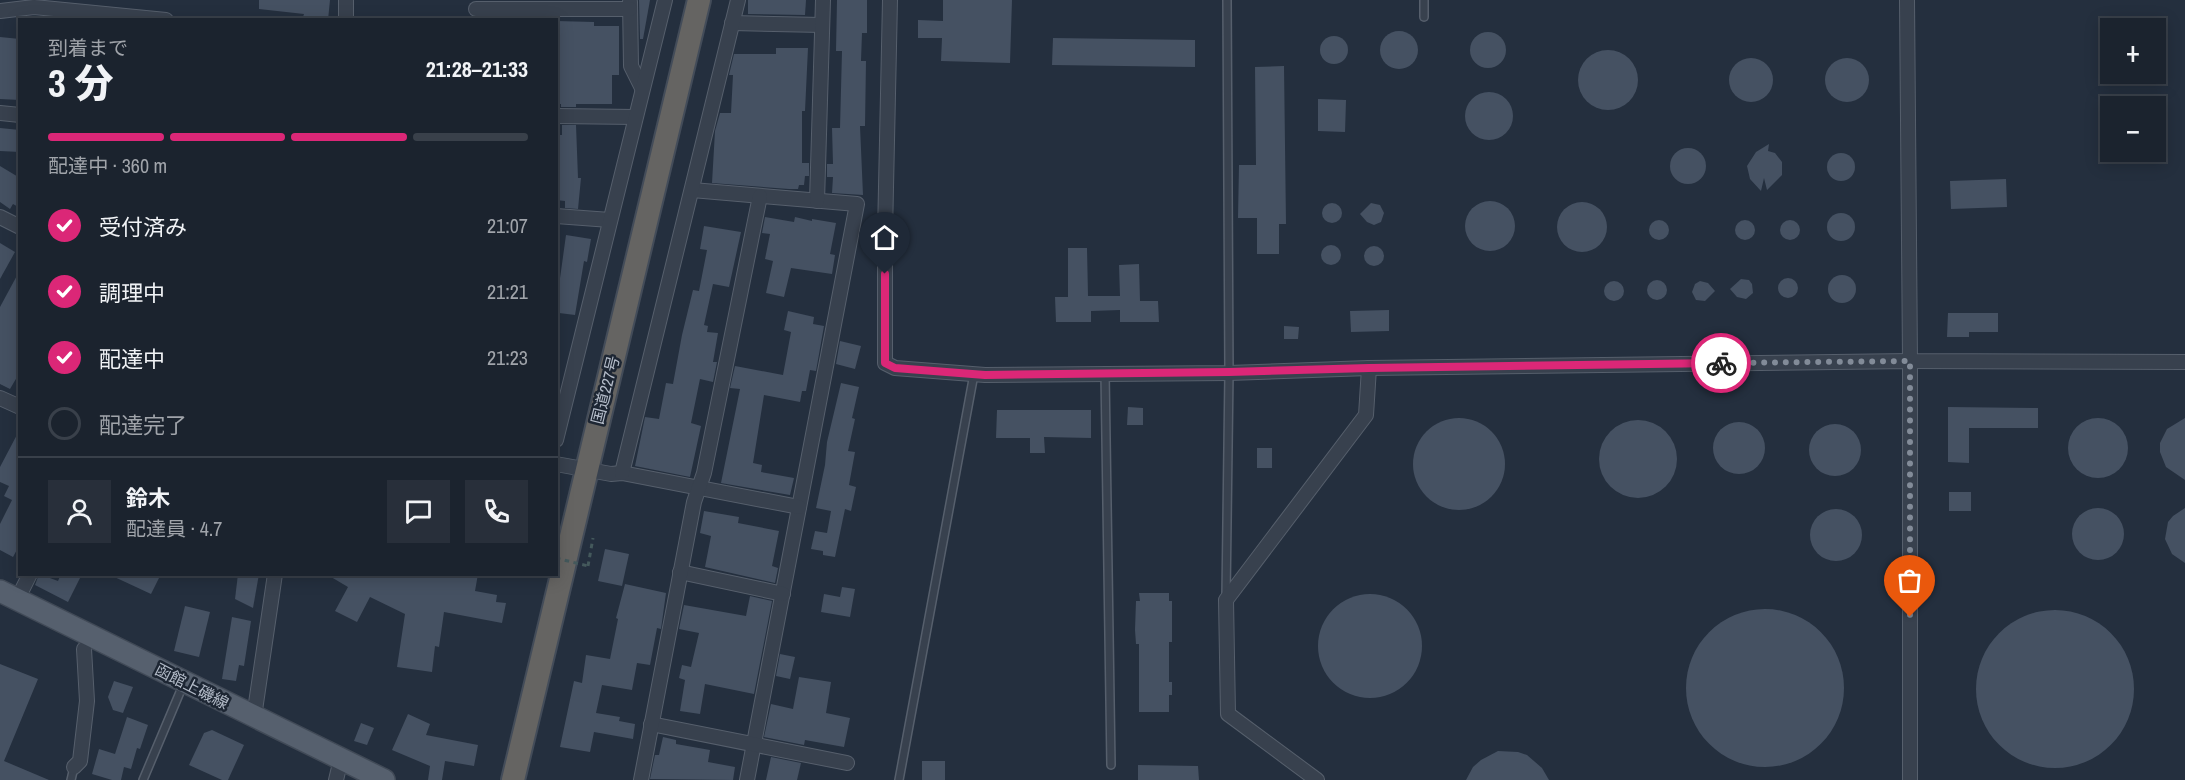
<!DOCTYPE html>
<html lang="ja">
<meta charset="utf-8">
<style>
:root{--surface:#1b232e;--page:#282f3a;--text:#f1f3f6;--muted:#a0a4aa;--line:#39404a;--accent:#db2777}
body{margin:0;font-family:"Archivo Narrow","Noto Sans JP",sans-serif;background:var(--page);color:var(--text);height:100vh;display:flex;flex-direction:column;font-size:22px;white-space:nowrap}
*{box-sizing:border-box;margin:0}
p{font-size:20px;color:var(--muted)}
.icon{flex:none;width:33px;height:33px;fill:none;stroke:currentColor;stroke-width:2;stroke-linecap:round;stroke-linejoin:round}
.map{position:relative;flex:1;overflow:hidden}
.drawer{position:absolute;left:18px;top:18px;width:540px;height:558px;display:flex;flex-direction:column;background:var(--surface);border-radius:0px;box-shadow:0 3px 15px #0003,0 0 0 2px var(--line)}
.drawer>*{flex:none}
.fabs{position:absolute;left:2100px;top:18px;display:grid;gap:12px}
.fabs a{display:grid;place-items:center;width:66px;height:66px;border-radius:0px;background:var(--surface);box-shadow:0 3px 15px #0003,0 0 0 2px var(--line);font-size:30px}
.pin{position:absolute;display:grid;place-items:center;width:51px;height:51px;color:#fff;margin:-62px -26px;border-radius:50% 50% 50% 0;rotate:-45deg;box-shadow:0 0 6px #0007}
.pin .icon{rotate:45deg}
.courier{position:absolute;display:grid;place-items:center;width:60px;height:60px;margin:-30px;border:4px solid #db2777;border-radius:50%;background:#fff;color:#222;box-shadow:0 2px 8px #0007}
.headline em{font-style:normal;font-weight:800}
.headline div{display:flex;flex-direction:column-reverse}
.headline{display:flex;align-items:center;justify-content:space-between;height:102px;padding:0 30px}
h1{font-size:39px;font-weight:800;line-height:45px}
.bar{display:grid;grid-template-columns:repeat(4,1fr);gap:9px 6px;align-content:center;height:72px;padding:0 30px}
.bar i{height:8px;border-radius:4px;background:var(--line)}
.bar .current{background:var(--accent)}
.bar p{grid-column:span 4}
.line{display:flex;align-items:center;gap:15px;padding:0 30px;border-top:2px solid var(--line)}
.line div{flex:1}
.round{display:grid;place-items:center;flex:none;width:63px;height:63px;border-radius:0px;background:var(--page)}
ol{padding:0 30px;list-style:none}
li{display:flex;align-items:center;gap:18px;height:66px}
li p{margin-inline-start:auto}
li .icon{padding:6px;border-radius:50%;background:var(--accent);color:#fff;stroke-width:4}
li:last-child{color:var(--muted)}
li i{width:33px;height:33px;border:3px solid var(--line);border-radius:50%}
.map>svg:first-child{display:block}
.building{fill:#455162}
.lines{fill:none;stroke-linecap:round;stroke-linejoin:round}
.service-casing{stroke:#565f6c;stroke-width:10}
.minor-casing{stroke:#565f6c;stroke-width:16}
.primary-casing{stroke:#414a57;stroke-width:24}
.trunk-casing{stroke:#434c59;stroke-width:26}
.path{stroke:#44595c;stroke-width:3;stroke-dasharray:4.5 4.5;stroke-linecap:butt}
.service{stroke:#38414e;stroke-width:7}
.minor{stroke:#38414e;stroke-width:14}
.primary{stroke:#56606e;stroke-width:21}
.trunk{stroke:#656462;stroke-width:22}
.path-bridge{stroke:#44595c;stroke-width:3;stroke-dasharray:4.5 4.5;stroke-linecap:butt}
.done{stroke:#828b98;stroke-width:6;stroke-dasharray:0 10.8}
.route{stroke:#db2777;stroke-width:8}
.labels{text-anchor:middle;stroke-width:5;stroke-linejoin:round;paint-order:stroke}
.street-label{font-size:16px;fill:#b4bcc9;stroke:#1d2633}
</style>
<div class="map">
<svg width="2185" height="780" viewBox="0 0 2185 780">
<rect width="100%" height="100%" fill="#242f3e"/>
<g class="building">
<polygon points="259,0 330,0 328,20 303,17 304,14 259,9"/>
<polygon points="639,0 650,0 643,39 640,39"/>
<polygon points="748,0 806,0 805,15 748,14"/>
<polygon points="837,0 867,0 867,33 862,33 861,61 866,61 865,126 860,126 863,195 832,193 833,177 827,177 827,164 833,164 832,128 840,128 842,51 836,51"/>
<polygon points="943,0 1012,0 1010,63 941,61 942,38 918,38 918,20 943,21"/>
<polygon points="556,21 594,22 594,26 619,26 619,75 612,75 612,104 576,104 576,107 561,107 561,104 556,104"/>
<circle cx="1399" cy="50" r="19"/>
<circle cx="1488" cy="50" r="18"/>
<circle cx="1334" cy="50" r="14"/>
<polygon points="0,37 20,39 20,100 0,99"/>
<polygon points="1053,38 1195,40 1195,67 1052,65"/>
<polygon points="776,48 808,48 805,111 802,111 802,163 809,163 809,176 805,176 804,185 799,185 798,189 789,189 712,183 715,131 720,113 731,113 733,75 729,75 734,54 776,54"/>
<circle cx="1608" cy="80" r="30"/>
<circle cx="1847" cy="80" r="22"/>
<circle cx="1751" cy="80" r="22"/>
<polygon points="1284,66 1286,224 1279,224 1279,254 1257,254 1257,218 1238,218 1239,165 1256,165 1255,67"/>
<circle cx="1489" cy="116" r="24"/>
<polygon points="1318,99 1346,100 1345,132 1318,131"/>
<polygon points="562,125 576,125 578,178 581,178 578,209 565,208 565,201 556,200 556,135 562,135"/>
<polygon points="0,128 20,130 20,152 0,151"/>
<polygon points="1769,144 1768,151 1775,153 1782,162 1782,175 1767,190 1764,178 1761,191 1750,179 1747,166 1756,152"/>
<circle cx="1688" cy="166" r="18"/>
<circle cx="1841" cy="167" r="14"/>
<polygon points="0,166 20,178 20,208 13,204 10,209 0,202"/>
<polygon points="2006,179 2007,207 1951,209 1950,181"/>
<circle cx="1490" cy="226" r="25"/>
<circle cx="1582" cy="227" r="25"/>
<circle cx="1332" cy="213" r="10"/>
<polygon points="1371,203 1380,205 1384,213 1381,222 1374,225 1367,222 1360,214"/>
<circle cx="1841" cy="227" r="14"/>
<polygon points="765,217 794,222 795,217 812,221 812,219 836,223 830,254 835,255 832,274 791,268 784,297 766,293 773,261 765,259 770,234 762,233"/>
<circle cx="1745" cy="230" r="10"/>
<circle cx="1659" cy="230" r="10"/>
<circle cx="1790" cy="230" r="10"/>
<polygon points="704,226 741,232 729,287 713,284 704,325 708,326 707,332 718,333 713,362 717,362 713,382 700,379 691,423 701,426 690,477 635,466 645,417 659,419 666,383 673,384 682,335 693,290 699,291 707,250 700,249"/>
<polygon points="566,235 591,239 587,262 584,261 575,315 559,313 560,301 557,300"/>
<polygon points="0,243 15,252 0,279"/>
<circle cx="1331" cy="255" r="10"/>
<circle cx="1374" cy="256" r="10"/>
<polygon points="1068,248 1087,248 1088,296 1120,296 1119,265 1139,264 1140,301 1158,301 1159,322 1120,322 1120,310 1091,311 1091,322 1056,322 1055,297 1068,297"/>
<polygon points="20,270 20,372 10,389 0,384 0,307"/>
<circle cx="1842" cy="289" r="14"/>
<circle cx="1788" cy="288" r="10"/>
<polygon points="1741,279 1749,280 1752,284 1753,293 1746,299 1737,297 1730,289"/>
<circle cx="1657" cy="290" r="10"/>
<circle cx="1614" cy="291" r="10"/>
<polygon points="1700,281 1708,283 1715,291 1705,301 1696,300 1692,292 1695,284"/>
<polygon points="1389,310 1389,331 1351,332 1350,311"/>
<polygon points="788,311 814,317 813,324 824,326 816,371 810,370 806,391 802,391 800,402 764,395 753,463 762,465 761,472 794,478 790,495 721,483 740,389 730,388 735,366 783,375 791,332 784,330"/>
<polygon points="1948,313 1998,313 1998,332 1969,332 1969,337 1947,337"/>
<polygon points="1284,326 1299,327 1298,339 1284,339"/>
<polygon points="840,341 861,346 855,369 836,364"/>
<polygon points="841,383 859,387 852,418 855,419 848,451 855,452 849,485 856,487 851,511 845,509 835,557 823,555 823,551 811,549 815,531 827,533 831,511 816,508 825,465 827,442"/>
<polygon points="1128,407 1143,408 1143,425 1127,425"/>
<polygon points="1948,407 2038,408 2038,428 1969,428 1969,463 1948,462"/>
<polygon points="997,410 1091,410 1091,438 1044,437 1045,453 1030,453 1030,438 996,438"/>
<polygon points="2185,418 2185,480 2166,467 2160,452 2160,443 2167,429"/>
<circle cx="1459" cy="464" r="46"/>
<circle cx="2098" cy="448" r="30"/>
<circle cx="1638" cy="459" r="39"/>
<circle cx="1739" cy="448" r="26"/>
<circle cx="1835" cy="450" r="26"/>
<polygon points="20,429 20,544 13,557 0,550 0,524 12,500 4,496 9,486 0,482 0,467"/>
<rect x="1257" y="448" width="15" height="20"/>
<rect x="1949" y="492" width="22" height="19"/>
<circle cx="2098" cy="534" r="26"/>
<polygon points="2185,508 2185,563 2172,554 2165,539 2168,522 2173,516"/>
<circle cx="1836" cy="535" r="26"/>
<polygon points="704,511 739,517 738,523 779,531 772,566 778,568 775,583 705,567 711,536 700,533"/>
<polygon points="605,549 629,554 622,586 598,581"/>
<polygon points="39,574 58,581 61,574 82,574 68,602 35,585"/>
<polygon points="108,574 161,574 151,594"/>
<polygon points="238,574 259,574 253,608 235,599"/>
<polygon points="326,574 478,574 475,591 497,595 496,602 506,603 502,623 444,612 439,647 435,646 432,672 397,667 405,614 370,597 357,622 335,611 348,587"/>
<polygon points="625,584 666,593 661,629 657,628 650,665 637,663 632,690 602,685 596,713 620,717 619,721 635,724 633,739 594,732 590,752 560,747 574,681 582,683 586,655 610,659 618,619 616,618"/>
<polygon points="842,587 855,589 850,617 821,612 824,594 840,597"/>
<polygon points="1139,593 1169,593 1169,601 1172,601 1172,642 1169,642 1169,682 1172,682 1172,695 1169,695 1169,712 1139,712 1139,644 1136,644 1135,630 1136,601 1140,601"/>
<circle cx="1370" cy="646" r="52"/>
<polygon points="750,596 772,601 754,694 705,684 700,714 680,711 685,680 679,678 682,665 691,667 699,633 679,629 684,605 746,616"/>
<polygon points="185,606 210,612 199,657 174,651"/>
<circle cx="1765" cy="688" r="79"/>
<circle cx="2055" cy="689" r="79"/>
<polygon points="232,617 251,621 244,666 239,665 236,681 222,679"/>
<polygon points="780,654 795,657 790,679 776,676"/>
<polygon points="0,664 38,679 4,761 49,780 0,780"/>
<polygon points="799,677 831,682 826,713 850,718 844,747 805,740 804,745 764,737 771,704 793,709"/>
<polygon points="114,681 133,687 123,713 113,710 108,697"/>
<polygon points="408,714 430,724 426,735 478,745 474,766 445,761 442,780 428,780 430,766 392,750"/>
<polygon points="127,717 148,725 140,749 137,748 131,769 124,767 121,780 112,780 92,774 99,749 115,754"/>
<polygon points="361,723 374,728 367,745 354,741"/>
<polygon points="212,730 244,745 228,780 222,780 189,765 204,733"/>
<polygon points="663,737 676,740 676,744 710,750 708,762 735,767 733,780 650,779 655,755 659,755"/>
<polygon points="1498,751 1518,752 1527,755 1542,768 1549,780 1466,780 1473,767 1481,760"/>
<polygon points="771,757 801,763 797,780 766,780"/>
<rect x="922" y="761" width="23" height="19"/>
<polygon points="1138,765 1198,766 1199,780 1138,780"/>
</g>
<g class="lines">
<g class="service-casing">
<g id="service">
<polyline points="1424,0 1424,17"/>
<polyline points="1105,373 1111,765"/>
<polyline points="1226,597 1229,373 1227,0"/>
<polyline points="71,780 74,767"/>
<polyline points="143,780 183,685"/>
<polyline points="899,780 974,374"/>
</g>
</g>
<g class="minor-casing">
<g id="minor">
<polyline points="890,0 885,234 885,363 895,368 985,375 1229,373 1369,368 1910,361 1910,780"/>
<polyline points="1907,0 1910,361 2185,362"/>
<polyline points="630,2 631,66 642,88"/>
<polyline points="476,9 630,9"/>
<polyline points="0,11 34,7 166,20"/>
<polyline points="346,20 346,0"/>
<polyline points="732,23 822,25"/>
<polyline points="0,113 20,115"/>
<polyline points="556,116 635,117"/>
<polyline points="692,190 857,204 747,780"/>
<polyline points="817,201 823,0"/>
<polyline points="556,216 610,220"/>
<polyline points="0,217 20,227"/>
<polyline points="0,398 20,407"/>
<polyline points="556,440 665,0"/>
<polyline points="556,464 611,474 622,473 799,507"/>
<polyline points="622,473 738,0"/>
<polyline points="680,572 783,594"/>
<polyline points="17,600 30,574"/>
<polyline points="254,717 275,574"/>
<polyline points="651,724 847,763"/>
<polyline points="74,767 80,761 87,701 84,649"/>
<polyline points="336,780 341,759"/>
<polyline points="641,780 694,502 704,473 760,196"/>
<polyline points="1317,780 1228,714 1226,600 1366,415 1369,368"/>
</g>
</g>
<g class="primary-casing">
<polyline id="primary" points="0,591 384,780"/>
</g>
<g class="trunk-casing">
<polyline id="trunk" points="513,780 699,0"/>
</g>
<polyline class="path" points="588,566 593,538"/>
<use href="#service" class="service"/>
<use href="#minor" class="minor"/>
<use href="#primary" class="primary"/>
<use href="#trunk" class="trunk"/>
<polyline class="path-bridge" points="556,558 588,566"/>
</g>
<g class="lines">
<polyline class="done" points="1721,363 1910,361 1910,617"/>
<polyline class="route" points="885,274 885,363 895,368 985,375 1229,372 1369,368 1721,363"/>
</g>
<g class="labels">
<g class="street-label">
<text transform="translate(605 390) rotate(-76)" y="6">国道227号</text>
<text transform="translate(192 686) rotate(27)" y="6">函館上磯線</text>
</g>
</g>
</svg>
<div class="fabs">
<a>+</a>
<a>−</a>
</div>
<div class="pin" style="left:1910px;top:617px;background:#ea580c"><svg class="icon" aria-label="bag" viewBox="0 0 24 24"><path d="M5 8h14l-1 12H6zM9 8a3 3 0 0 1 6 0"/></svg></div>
<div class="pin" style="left:885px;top:274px;background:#1f2937"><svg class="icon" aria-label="home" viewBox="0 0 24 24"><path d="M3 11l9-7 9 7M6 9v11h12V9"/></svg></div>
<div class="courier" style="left:1721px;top:363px"><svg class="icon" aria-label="bike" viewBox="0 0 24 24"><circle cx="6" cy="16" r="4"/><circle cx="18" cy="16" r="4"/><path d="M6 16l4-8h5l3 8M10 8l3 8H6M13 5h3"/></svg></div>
<section class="drawer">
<div class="headline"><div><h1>3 分</h1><p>到着まで</p></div><em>21:28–21:33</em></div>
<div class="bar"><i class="current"></i><i class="current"></i><i class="current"></i><i></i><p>配達中 · 360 m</p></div>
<ol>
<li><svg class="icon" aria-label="check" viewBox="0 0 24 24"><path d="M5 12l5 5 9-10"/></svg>受付済み<p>21:07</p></li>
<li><svg class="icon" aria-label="check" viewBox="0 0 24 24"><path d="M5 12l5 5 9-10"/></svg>調理中<p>21:21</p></li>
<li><svg class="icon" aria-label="check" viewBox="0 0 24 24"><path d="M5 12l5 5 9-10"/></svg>配達中<p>21:23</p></li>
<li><i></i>配達完了</li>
</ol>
<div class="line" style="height:108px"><a class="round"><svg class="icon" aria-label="person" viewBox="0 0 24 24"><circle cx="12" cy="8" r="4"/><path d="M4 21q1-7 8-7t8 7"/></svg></a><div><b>鈴木</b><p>配達員 · 4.7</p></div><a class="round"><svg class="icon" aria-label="chat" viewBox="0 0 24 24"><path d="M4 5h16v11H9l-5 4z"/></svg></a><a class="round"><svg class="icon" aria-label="phone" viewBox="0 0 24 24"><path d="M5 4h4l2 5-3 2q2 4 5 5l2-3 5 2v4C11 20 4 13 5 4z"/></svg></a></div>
</section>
</div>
